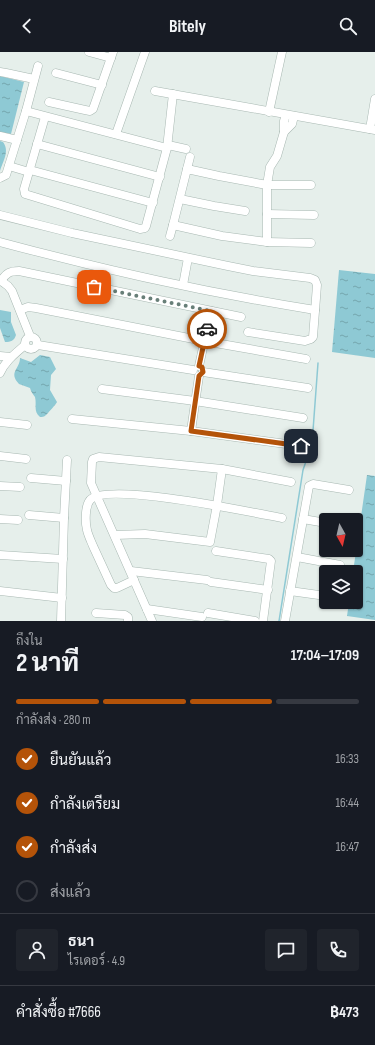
<!DOCTYPE html>
<html lang="th">
<meta charset="utf-8">
<style>
:root{--surface:#171b24;--page:#20242c;--text:#f1f3f6;--muted:#9ea1a6;--line:#363941;--accent:#b45309}
body{margin:0;font-family:"Sofia Sans Condensed",Sarabun,sans-serif;background:var(--page);color:var(--text);height:100vh;display:flex;flex-direction:column;font-size:15px;white-space:nowrap}
*{box-sizing:border-box;margin:0}
p{font-size:13px;color:var(--muted)}
.icon{flex:none;width:22px;height:22px;fill:none;stroke:currentColor;stroke-width:2;stroke-linecap:round;stroke-linejoin:round}
.map{position:relative;height:569px;overflow:hidden}
.sheet{display:flex;flex-direction:column;background:var(--surface);flex:1}
.sheet>*{flex:none}
.needle{width:26px;rotate:172deg}
.buttons{position:absolute;left:319px;top:461px;display:grid;gap:8px}
.buttons a{display:grid;place-items:center;width:44px;height:44px;border-radius:4px;background:var(--surface);box-shadow:0 1px 3px #0004;font-size:20px}
.pin{position:absolute;display:grid;place-items:center;width:34px;height:34px;color:#fff;margin:-17px;border-radius:8px;box-shadow:0 2px 6px #0006}
.courier{position:absolute;display:grid;place-items:center;width:40px;height:40px;margin:-20px;border:3px solid #b45309;border-radius:50%;background:#fff;color:#222;box-shadow:0 1px 5px #0007}
.head em{font-style:normal;font-weight:700}
.head div{display:flex;flex-direction:column-reverse}
.head{display:flex;align-items:center;justify-content:space-between;height:68px;padding:0 16px}
h1{font-size:26px;font-weight:700;line-height:30px}
.bar{display:grid;grid-template-columns:repeat(4,1fr);gap:6px 4px;align-content:center;height:48px;padding:0 16px}
.bar i{height:5px;border-radius:3px;background:var(--line)}
.bar .active{background:var(--accent)}
.bar p{grid-column:span 4}
.line{display:flex;align-items:center;gap:10px;padding:0 16px;border-top:1px solid var(--line)}
.line div{flex:1}
.round{display:grid;place-items:center;flex:none;width:42px;height:42px;border-radius:4px;background:var(--page)}
ol{padding:0 16px;list-style:none}
li{display:flex;align-items:center;gap:12px;height:44px}
li p{margin-inline-start:auto}
li .icon{padding:4px;border-radius:50%;background:var(--accent);color:#fff;stroke-width:4}
li:last-child{color:var(--muted)}
li i{width:22px;height:22px;border:2px solid var(--line);border-radius:50%}
header{display:flex;justify-content:space-between;align-items:center;height:52px;padding:0 16px;background:var(--surface);font-size:18px;font-weight:700}
.map>svg:first-child{display:block}
.water{fill:url(#water-ripples)}
.lines{fill:none;stroke-linecap:round;stroke-linejoin:round}
.stream{stroke:#8ec9d4;stroke-width:1.5}
.minor-casing{stroke:#a8b8b2;stroke-width:9}
.minor{stroke:#fff;stroke-width:8}
.done{stroke:#687f78;stroke-width:4;stroke-dasharray:0 7.2}
.route{stroke:#b45309;stroke-width:5}
</style>
<header><svg class="icon" aria-label="back" viewBox="0 0 24 24"><path d="M15 5l-7 7 7 7"/></svg>Bitely<svg class="icon" aria-label="search" viewBox="0 0 24 24"><circle cx="10" cy="10" r="6"/><path d="M15 15l6 6"/></svg></header>
<div class="map">
<svg width="375" height="569" viewBox="0 0 375 569">
<defs>
<pattern id="water-ripples" width="26" height="14" patternUnits="userSpaceOnUse"><rect width="26" height="14" fill="#8ec9d4"/><path d="M2 4q2-2 4 0t4 0M15 11q2-2 4 0t4 0" fill="none" stroke="#74a5ad"/></pattern>
</defs>
<rect width="100%" height="100%" fill="#e6efeb"/>
<g class="water">
<polygon points="0,24 24,30 11,82 0,80"/>
<path d="M0,89L3,90C10,99 3,109 0,119Z"/>
<polygon points="339,218 375,222 375,306 332,300"/>
<path d="M0,258L11,260V270L16,283C14,289 11,290 5,290L0,276Z"/>
<path d="M40,303L50,305L56,317L51,323L50,338L57,350C57,351 48,361 46,363C44,365 42,365 40,365C33,359 37,353 35,345C33,342 31,340 30,336L19,332C8,320 20,317 20,306L31,310Z"/>
<polygon points="367,423 375,424 375,568 347,564 349,550 356,550 356,520 353,520"/>
</g>
<g class="lines">
<polyline class="stream" points="279,569 303,418 312,392 318,311"/>
<g class="minor-casing">
<g id="minor">
<polyline points="89,0 111,6"/>
<polyline points="0,20 6,21 34,27"/>
<polyline points="56,21 102,33"/>
<polyline points="155,39 375,78"/>
<polyline points="49,50 85,58 90,59 93,57 113,0"/>
<polyline points="26,59 38,14"/>
<polyline points="269,60 282,0"/>
<polyline points="286,63 284,69 284,80 292,72 294,64"/>
<polyline points="45,65 24,137 25,142 140,177 145,176 146,174 167,96 173,42"/>
<polyline points="370,77 375,47"/>
<polyline points="284,80 277,104 270,115 267,133 267,190 222,184 173,173 187,117 219,124 267,133 311,133"/>
<polyline points="116,82 145,0"/>
<polyline points="0,84 17,88"/>
<polyline points="37,92 160,125"/>
<polyline points="168,93 186,97"/>
<polyline points="9,114 29,120"/>
<polyline points="187,117 190,105"/>
<polyline points="30,118 153,151"/>
<polyline points="0,126 6,123 26,59 167,96"/>
<polyline points="180,147 214,154 245,159"/>
<polyline points="267,162 314,163"/>
<polyline points="0,163 72,181 228,214 253,219 310,226 315,228 317,233 313,285 311,287 305,289 248,280"/>
<polyline points="170,184 173,173"/>
<path d="M0,190C104,218 209,241 315,258"/>
<polyline points="267,190 311,191"/>
<polyline points="0,228 8,234 12,239 30,284"/>
<path d="M1,229C6,221 10,219 19,219L241,265"/>
<polyline points="183,233 188,206"/>
<polyline points="20,258 28,255 36,256 204,289 306,307"/>
<circle cx="31" cy="291" r="6"/>
<polyline points="38,293 193,318"/>
<polyline points="0,304 11,305"/>
<polyline points="199,314 211,259"/>
<polyline points="203,320 308,336"/>
<path d="M0,321C5,309 16,301 25,293"/>
<polyline points="102,337 195,349 303,366"/>
<polyline points="72,367 191,379 301,394"/>
<polyline points="0,370 27,373"/>
<polyline points="191,379 199,324"/>
<polyline points="0,404 26,407"/>
<polyline points="31,426 66,429"/>
<polyline points="0,434 20,435"/>
<polyline points="29,463 64,466"/>
<polyline points="0,467 18,468"/>
<polyline points="303,467 326,471"/>
<polyline points="115,483 145,482 210,490 217,453 222,417"/>
<polyline points="216,499 269,507 271,509 263,569"/>
<polyline points="0,503 63,507"/>
<polyline points="297,505 340,513"/>
<polyline points="131,519 207,528"/>
<path d="M134,528L117,536H114L111,533C105,520 99,507 93,494C91,489 88,483 87,478C85,470 85,454 90,448C105,429 255,461 282,466"/>
<polyline points="211,530 268,538"/>
<polyline points="0,539 62,546"/>
<polyline points="290,539 326,544"/>
<polyline points="147,557 202,565"/>
<polyline points="96,561 125,563 128,565 128,569"/>
<polyline points="208,561 255,569"/>
<polyline points="61,569 64,466 67,408"/>
<polyline points="152,569 91,431 92,410 93,407 99,405 222,417 291,430"/>
<polyline points="285,569 309,434 313,432 349,438"/>
</g>
</g>
<use href="#minor" class="minor"/>
</g>
<g class="lines">
<polyline class="done" points="94,235 211,259 207,277"/>
<polyline class="route" points="207,277 199,314 202,315 203,320 199,324 191,379 301,394"/>
</g>
</svg>
<div class="buttons">
<a><svg class="needle" viewBox="-14 -14 28 28"><path d="M0-13l5 13h-10z" fill="#e53935"/><path d="M0 13l5-13h-10z" fill="#9ea1a6"/></svg></a>
<a><svg class="icon" aria-label="layers" viewBox="0 0 24 24"><path d="M12 4l9 5-9 5-9-5zM3 14l9 5 9-5"/></svg></a>
</div>
<div class="pin" style="left:94px;top:235px;background:#ea580c"><svg class="icon" aria-label="bag" viewBox="0 0 24 24"><path d="M5 8h14l-1 12H6zM9 8a3 3 0 0 1 6 0"/></svg></div>
<div class="pin" style="left:301px;top:394px;background:#1f2937"><svg class="icon" aria-label="home" viewBox="0 0 24 24"><path d="M3 11l9-7 9 7M6 9v11h12V9"/></svg></div>
<div class="courier" style="left:207px;top:277px"><svg class="icon" aria-label="car" viewBox="0 0 24 24"><path d="M5 17H2v-5l4-1 3-4h7l3 4 3 1v5h-3M9 17h6M6 11h13"/><circle cx="7" cy="17" r="2"/><circle cx="17" cy="17" r="2"/></svg></div>
</div>
<section class="sheet">
<div class="head"><div><h1>2 นาที</h1><p>ถึงใน</p></div><em>17:04–17:09</em></div>
<div class="bar"><i class="active"></i><i class="active"></i><i class="active"></i><i></i><p>กำลังส่ง · 280 m</p></div>
<ol>
<li><svg class="icon" aria-label="check" viewBox="0 0 24 24"><path d="M5 12l5 5 9-10"/></svg>ยืนยันแล้ว<p>16:33</p></li>
<li><svg class="icon" aria-label="check" viewBox="0 0 24 24"><path d="M5 12l5 5 9-10"/></svg>กำลังเตรียม<p>16:44</p></li>
<li><svg class="icon" aria-label="check" viewBox="0 0 24 24"><path d="M5 12l5 5 9-10"/></svg>กำลังส่ง<p>16:47</p></li>
<li><i></i>ส่งแล้ว</li>
</ol>
<div class="line" style="height:72px"><a class="round"><svg class="icon" aria-label="person" viewBox="0 0 24 24"><circle cx="12" cy="8" r="4"/><path d="M4 21q1-7 8-7t8 7"/></svg></a><div><b>ธนา</b><p>ไรเดอร์ · 4.9</p></div><a class="round"><svg class="icon" aria-label="chat" viewBox="0 0 24 24"><path d="M4 5h16v11H9l-5 4z"/></svg></a><a class="round"><svg class="icon" aria-label="phone" viewBox="0 0 24 24"><path d="M5 4h4l2 5-3 2q2 4 5 5l2-3 5 2v4C11 20 4 13 5 4z"/></svg></a></div>
<div class="line" style="height:52px"><div>คำสั่งซื้อ #7666</div><b>฿473</b></div>
</section>
